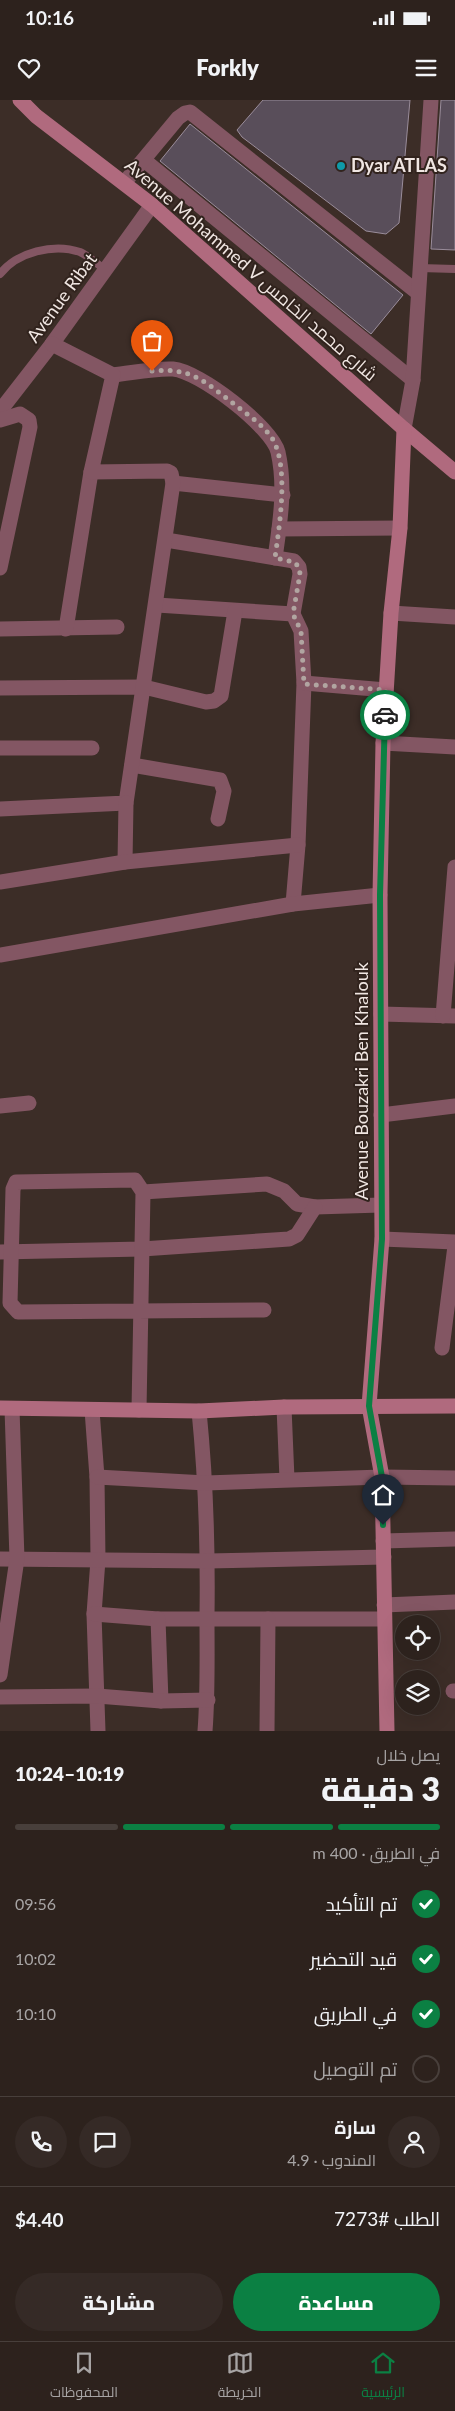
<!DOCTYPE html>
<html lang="ar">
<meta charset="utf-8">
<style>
:root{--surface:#2d221d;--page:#352a26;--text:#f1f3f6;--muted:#a7a4a4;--line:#483f3b;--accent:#0b8043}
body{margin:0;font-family:Lato,Cairo,sans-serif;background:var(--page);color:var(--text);direction:rtl;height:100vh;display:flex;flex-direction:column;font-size:19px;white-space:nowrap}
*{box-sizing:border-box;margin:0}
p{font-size:16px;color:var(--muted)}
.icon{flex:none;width:28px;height:28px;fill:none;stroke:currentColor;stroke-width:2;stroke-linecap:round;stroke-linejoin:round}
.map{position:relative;height:1631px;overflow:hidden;direction:ltr}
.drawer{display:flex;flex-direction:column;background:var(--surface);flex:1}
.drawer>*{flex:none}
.tools{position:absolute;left:395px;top:1515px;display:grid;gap:10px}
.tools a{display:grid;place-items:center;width:45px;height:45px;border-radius:50%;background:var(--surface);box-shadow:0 5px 20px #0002,0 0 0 1px var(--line);font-size:25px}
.pin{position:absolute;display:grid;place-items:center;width:42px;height:42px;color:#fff;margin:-51px -21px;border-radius:50% 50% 50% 0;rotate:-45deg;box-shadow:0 0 5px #0007}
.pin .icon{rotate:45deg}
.courier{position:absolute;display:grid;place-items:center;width:50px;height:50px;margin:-25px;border:4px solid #0b8043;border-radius:50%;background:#fff;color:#222;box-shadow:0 1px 6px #0007}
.overview em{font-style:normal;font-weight:800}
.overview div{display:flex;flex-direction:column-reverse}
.overview{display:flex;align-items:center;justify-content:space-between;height:85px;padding:0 15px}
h1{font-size:32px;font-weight:800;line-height:38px}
.bar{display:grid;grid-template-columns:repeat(4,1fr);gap:8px 5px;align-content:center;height:60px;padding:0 15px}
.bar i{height:6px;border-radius:4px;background:var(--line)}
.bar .active{background:var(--accent)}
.bar p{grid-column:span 4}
.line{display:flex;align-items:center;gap:12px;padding:0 15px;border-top:1px solid var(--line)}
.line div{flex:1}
.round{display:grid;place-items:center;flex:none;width:52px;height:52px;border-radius:26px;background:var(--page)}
ol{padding:0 15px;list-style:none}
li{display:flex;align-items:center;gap:15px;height:55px}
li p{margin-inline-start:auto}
li .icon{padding:5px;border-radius:50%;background:var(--accent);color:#fff;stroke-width:4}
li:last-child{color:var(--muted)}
li i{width:28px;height:28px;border:2px solid var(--line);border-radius:50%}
.primary-button{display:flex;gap:10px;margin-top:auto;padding:10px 15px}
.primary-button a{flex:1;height:58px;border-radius:30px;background:var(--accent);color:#fff;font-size:20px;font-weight:800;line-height:58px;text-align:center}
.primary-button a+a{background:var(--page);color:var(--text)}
.status{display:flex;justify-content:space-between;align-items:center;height:35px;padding:0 25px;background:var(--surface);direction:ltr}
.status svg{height:14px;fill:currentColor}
header{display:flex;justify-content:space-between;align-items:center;height:65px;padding:0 15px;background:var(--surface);font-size:22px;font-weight:800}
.tabs{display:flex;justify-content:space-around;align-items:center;height:70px;border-top:1px solid var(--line);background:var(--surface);font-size:14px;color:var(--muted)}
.tabs a{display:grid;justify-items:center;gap:2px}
.tabs .active{color:var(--accent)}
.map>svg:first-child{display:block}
.building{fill:#594e5a;stroke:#9a8d9b}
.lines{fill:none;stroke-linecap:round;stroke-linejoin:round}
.lane{stroke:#835663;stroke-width:8}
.street{stroke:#835663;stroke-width:15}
.secondary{stroke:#b06a7e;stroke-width:15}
.done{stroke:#b1a5a1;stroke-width:5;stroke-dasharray:0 9}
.route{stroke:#0b8043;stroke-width:6}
.culture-dot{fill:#0f9aa8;stroke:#31231d;stroke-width:2}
.labels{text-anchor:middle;stroke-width:4;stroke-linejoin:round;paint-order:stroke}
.poi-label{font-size:18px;font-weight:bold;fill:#f0e6e2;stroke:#31231d;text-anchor:start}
.street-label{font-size:18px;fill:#f0e6e2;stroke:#31231d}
</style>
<div class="status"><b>10:16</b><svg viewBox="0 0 49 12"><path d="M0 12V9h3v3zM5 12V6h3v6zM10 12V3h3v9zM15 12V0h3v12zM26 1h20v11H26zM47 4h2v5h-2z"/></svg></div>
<header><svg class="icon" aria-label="menu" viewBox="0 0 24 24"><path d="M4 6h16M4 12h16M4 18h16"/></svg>Forkly<svg class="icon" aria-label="heart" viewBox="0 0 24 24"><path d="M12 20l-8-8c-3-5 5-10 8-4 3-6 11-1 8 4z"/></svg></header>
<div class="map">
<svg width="455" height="1631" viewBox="0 0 455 1631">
<rect width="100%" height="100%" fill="#3c2d27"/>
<g class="building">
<polygon points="263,0 410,0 399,123 386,134 366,131 242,37 237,30"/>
<polygon points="441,0 455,0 455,150 431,149"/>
<polygon points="190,24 403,195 371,234 160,61"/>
</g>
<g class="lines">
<g class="lane">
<polyline points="420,168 455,169"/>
<path d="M0,174C17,152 54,143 80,152C89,156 98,165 106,170"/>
</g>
<g class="street">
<polyline points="144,60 413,280"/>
<polyline points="124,83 178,18 185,13 190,12 417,192"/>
<path d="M113,275C132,273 154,268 173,269C199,271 272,327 278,352C286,387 280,423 275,458"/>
<polyline points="0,311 52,244 152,105"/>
<polyline points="0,320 20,314 29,320 30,327 0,468"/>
<polyline points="404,329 413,280 431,0"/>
<polyline points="173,383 283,395"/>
<polyline points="279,429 400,428"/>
<polyline points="166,440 294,461 299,467 300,474 293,514"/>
<polyline points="157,505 293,514 301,531 304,583 298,745 293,804"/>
<polyline points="391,513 455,517"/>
<polyline points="0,529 117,527"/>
<polyline points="66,529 91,372"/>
<polyline points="304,583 386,590"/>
<polyline points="0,588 144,587 206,602 214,601 221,596 235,511"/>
<polyline points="383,643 455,647"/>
<polyline points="0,648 92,648"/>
<polyline points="132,665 220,680 224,691 218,719"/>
<polyline points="0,709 126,703 173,383 171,373 167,371 91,372 113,275 52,244"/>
<polyline points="125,762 126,703"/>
<polyline points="0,782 125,762 298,745"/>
<polyline points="0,855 293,804 380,795"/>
<polyline points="381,914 455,916"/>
<polyline points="443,916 455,767"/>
<polyline points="0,1006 29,1003"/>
<polyline points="381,1015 455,1006"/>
<polyline points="143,1092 267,1084 284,1091 297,1104 315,1107 381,1105"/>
<polyline points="382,1139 455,1142"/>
<polyline points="0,1152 142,1149 289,1139 297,1135 315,1107"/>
<polyline points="442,1248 455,1146"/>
<polyline points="284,1307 287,1379"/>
<polyline points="92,1310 97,1377 98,1460 94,1514 98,1631"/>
<polyline points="139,1310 143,1092 135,1080 16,1082 13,1089 10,1203 18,1212 264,1210"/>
<path d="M199,1311C206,1381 208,1447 207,1517C207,1555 208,1593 205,1631"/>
<polyline points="97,1377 206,1383 382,1377 455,1378"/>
<polyline points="383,1441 455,1439"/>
<polyline points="0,1459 208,1461 384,1457"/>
<polyline points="384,1505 455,1502"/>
<polyline points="94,1514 158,1519 384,1519"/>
<polyline points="158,1519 161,1601"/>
<polyline points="0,1575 17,1459 12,1309"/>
<polyline points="453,1591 455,1591"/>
<polyline points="0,1597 97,1596 161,1601 208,1600"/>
<polyline points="267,1631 268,1519"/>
</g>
<g class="secondary">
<polyline points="20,0 36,16 152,105 404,329 455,372"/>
<polyline points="0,1308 199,1311 284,1307 455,1306"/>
<polyline points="387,1631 382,1377 369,1306 382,1139 380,795 383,643 391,513 400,428 404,329"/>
</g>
</g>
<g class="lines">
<path class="done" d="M152,271C187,268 199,277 225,297C240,309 257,320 269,334C291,360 279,427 275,458L294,462L299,467L300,474L293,514L301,531L304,584L386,590L385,615"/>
<polyline class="route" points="383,1425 382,1377 369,1306 382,1139 380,795 385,615"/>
</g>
<circle class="culture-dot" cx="341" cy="66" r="5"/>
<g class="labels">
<g class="poi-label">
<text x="351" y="72">Dyar ATLAS</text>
</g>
<g class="street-label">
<text transform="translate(251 170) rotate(41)" y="6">Avenue Mohammed V شارع محمد الخامس</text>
<text transform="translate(62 198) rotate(-54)" y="6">Avenue Ribat</text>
<text transform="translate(362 981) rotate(-90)" y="6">Avenue Bouzakri Ben Khalouk</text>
</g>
</g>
</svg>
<div class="tools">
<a><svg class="icon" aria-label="locate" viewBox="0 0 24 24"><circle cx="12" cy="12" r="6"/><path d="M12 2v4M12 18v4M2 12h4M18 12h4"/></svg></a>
<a><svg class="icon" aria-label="layers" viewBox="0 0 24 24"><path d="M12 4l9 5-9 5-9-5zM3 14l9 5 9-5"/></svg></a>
</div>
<div class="pin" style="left:152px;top:271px;background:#ea580c"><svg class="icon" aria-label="bag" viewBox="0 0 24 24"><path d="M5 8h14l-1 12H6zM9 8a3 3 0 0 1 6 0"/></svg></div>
<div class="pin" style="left:383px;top:1425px;background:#1f2937"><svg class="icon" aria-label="home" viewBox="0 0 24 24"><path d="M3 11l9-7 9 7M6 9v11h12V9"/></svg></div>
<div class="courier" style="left:385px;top:615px"><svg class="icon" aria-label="car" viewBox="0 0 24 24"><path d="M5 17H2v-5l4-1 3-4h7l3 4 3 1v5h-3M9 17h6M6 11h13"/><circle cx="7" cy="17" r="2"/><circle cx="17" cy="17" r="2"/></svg></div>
</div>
<section class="drawer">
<div class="overview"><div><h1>3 دقيقة</h1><p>يصل خلال</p></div><em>10:19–10:24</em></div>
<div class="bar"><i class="active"></i><i class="active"></i><i class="active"></i><i></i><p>في الطريق · 400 m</p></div>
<ol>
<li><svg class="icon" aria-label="check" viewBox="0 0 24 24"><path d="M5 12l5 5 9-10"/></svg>تم التأكيد<p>09:56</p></li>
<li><svg class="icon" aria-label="check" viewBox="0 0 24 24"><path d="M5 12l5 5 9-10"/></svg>قيد التحضير<p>10:02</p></li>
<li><svg class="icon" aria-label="check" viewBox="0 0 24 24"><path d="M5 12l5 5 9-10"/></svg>في الطريق<p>10:10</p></li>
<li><i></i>تم التوصيل</li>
</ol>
<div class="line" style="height:90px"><a class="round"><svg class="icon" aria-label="person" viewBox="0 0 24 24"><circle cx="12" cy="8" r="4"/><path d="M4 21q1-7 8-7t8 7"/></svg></a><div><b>سارة</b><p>المندوب · 4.9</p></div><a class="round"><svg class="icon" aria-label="chat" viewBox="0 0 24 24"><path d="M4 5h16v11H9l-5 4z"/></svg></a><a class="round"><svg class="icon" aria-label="phone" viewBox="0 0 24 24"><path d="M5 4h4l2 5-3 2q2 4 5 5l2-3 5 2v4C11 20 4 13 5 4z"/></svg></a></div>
<div class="line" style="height:65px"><div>الطلب #7273</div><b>$4.40</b></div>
<div class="primary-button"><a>مساعدة</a><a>مشاركة</a></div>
</section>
<nav class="tabs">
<a class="active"><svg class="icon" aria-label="home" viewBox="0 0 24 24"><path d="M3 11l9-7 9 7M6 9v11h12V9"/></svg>الرئيسية</a>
<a><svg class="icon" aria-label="map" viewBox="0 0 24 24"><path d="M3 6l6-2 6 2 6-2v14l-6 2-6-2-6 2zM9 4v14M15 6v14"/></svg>الخريطة</a>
<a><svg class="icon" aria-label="saved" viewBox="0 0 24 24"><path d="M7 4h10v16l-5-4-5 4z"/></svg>المحفوظات</a>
</nav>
